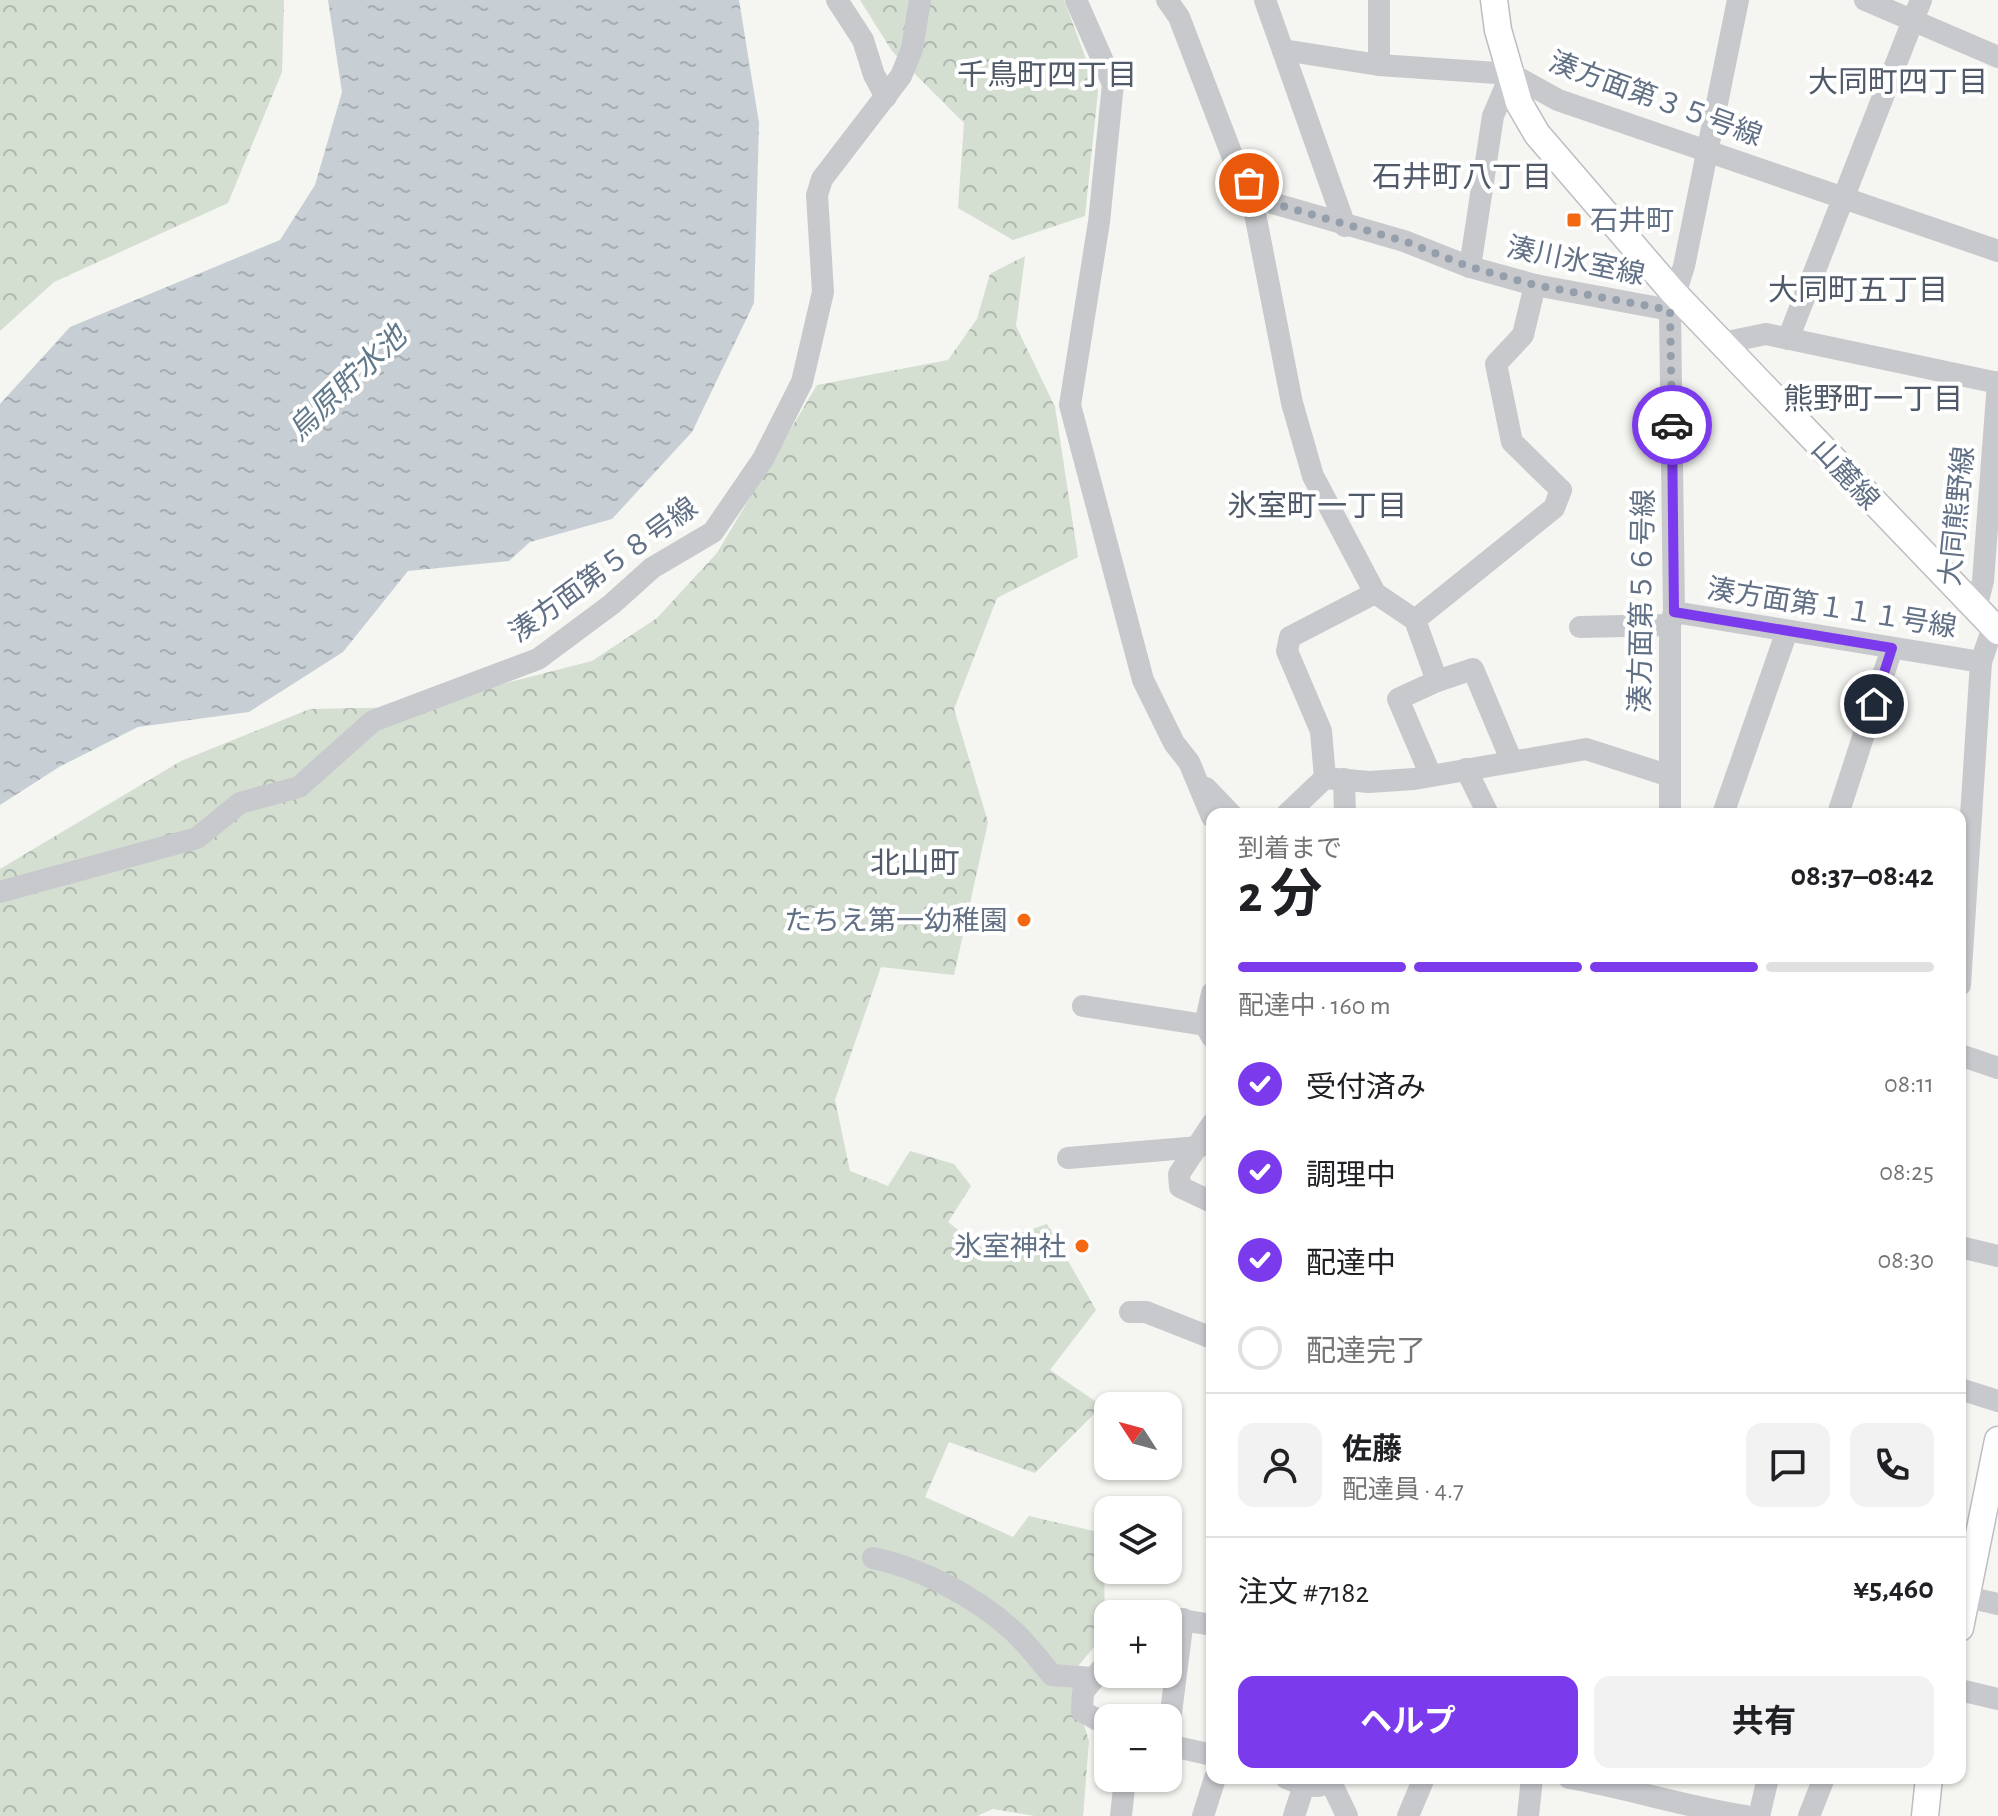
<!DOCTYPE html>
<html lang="ja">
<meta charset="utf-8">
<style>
:root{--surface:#fff;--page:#f2f2f2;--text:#202124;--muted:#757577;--line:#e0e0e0;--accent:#7c3aed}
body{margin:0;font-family:"Alegreya Sans","Noto Sans JP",sans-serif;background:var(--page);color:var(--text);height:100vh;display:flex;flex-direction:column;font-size:30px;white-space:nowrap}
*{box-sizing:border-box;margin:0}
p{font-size:26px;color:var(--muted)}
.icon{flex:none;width:44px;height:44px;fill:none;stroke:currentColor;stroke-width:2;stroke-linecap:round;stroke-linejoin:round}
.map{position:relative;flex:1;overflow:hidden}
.side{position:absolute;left:1206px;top:808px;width:760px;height:976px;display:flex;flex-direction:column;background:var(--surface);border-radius:16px;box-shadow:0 2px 6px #0004}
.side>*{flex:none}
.needle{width:52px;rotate:306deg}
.buttons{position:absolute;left:1094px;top:1392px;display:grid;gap:16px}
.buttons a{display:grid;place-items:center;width:88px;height:88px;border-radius:16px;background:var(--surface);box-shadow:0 2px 6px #0004;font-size:40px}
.pin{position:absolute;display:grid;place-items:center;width:68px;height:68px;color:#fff;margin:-34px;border:4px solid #fff;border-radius:50%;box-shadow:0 2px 8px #0007}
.courier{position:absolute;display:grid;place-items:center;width:80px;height:80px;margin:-40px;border:6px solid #7c3aed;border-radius:50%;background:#fff;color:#222;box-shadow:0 2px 10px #0007}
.overview em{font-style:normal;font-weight:700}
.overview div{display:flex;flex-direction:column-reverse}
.overview{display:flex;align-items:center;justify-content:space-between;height:136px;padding:0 32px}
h1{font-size:52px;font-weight:700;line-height:60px}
.bar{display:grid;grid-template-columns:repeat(4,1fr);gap:12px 8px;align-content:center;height:96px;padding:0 32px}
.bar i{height:10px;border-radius:6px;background:var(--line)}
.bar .active{background:var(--accent)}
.bar p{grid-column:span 4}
.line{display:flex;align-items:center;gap:20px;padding:0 32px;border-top:2px solid var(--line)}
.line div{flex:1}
.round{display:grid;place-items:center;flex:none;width:84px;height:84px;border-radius:16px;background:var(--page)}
ol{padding:0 32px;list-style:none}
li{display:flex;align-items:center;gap:24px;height:88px}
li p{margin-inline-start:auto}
li .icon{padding:8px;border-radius:50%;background:var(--accent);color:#fff;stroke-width:4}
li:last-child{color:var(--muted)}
li i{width:44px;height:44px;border:4px solid var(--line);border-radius:50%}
.primary-button{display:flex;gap:16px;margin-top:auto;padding:16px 32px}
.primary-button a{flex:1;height:92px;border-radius:16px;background:var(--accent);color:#fff;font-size:32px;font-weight:700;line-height:92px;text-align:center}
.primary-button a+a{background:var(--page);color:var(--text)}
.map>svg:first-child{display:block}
.forest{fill:url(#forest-crowns)}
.water{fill:url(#water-ripples)}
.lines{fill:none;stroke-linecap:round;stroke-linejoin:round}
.major-casing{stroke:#bbbec2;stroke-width:29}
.minor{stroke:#c7c9cd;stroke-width:22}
.major{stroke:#fff;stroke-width:26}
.done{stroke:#959fab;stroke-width:8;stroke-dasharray:0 14.4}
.route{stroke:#7c3aed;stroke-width:10}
.poi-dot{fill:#f46812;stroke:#fff;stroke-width:3}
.labels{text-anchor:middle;stroke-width:8;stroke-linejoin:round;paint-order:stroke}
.street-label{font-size:28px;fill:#617085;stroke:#fff}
.poi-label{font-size:28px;fill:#617085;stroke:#fff;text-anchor:end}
.neighbourhood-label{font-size:30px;fill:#505a69;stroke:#fff}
.water-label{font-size:30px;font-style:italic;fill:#62798a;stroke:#fff}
</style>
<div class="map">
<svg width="1998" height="1816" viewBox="0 0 1998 1816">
<defs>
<pattern id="forest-crowns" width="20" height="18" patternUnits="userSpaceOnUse" patternTransform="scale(2)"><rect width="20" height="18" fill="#d4ded1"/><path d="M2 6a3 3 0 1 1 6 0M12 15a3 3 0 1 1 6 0" fill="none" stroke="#afb8af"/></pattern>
<pattern id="water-ripples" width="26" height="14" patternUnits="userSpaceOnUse" patternTransform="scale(2)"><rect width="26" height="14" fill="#c7cfd5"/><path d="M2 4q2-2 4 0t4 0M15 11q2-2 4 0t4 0" fill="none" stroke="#a5acb2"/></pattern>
</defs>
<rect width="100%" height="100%" fill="#f5f5f1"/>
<g class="forest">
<polygon points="0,0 284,0 282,72 228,203 54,282 0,331"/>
<polygon points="860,0 1064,0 1098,91 1085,216 1013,240 958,208 964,123 892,51"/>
<polygon points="1025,256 1016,326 1055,407 1078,557 997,598 954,709 988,822 954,975 881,967 835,1100 850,1171 888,1186 910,1151 954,1164 971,1186 948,1222 980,1247 1047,1224 1096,1310 1050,1370 1102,1406 1035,1473 949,1442 925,1497 1013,1537 1029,1516 1098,1532 1104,1561 1105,1634 1069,1677 1089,1741 1083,1816 1035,1816 993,1809 977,1816 0,1816 0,869 181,761 310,709 412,707 592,661 657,618 717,553 817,385 948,360 977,319 990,274"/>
</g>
<polygon class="water" points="328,0 739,0 759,123 754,303 692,432 612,519 530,542 509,561 408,571 343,652 249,712 138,727 59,767 0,805 0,404 70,327 280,240 315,185 342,92"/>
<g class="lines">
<g class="major-casing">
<g id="major">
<polyline points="1494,0 1498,30 1519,103 1537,134 1673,292 1998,631"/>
<polyline points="1960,1628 1998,1440"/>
<polyline points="1925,1816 1929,1778"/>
</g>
</g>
<g class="minor">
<polyline points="837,0 863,40 874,75 886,97"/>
<polyline points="1076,0 1113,84 1099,222 1070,405 1143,680 1174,743 1189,762 1212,817"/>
<polyline points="1167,0 1179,17 1240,176 1272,203 1404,241 1470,267 1535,285 1670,310"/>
<polyline points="1265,0 1345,226"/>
<polyline points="1865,0 1998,57"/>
<polyline points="1283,50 1379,65 1511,74 1558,100 1998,251"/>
<polyline points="1379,65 1379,0"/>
<polyline points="1249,183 1292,403 1313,476 1375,593 1415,620 1437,681 1398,699 1431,776"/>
<polyline points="1470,267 1493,116 1511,74"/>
<polyline points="1788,339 1921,0"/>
<polyline points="1722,343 1766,334 1998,383"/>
<polyline points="1976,608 1983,581 1998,382"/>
<polyline points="1674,612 1981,662"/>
<polyline points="1415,620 1554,508 1561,490 1512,442 1496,364 1523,335 1535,285"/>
<polyline points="1580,627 1670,625"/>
<polyline points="1437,681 1473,669 1512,762"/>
<polyline points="1466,769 1488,814"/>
<polyline points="1325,778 1321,731 1287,651 1290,637 1375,593"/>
<polyline points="1344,779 1345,814"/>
<polyline points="1206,788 1231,814"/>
<polyline points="1287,814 1325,778 1369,782 1414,779 1586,749 1670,776"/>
<polyline points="1670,814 1670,625 1674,612 1670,310 1684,266 1738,0"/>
<polyline points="1723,814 1787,631"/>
<polyline points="1838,814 1892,648"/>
<polyline points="0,892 197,838 240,803 299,787 373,721 538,659 612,604 652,568 713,532 763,459 802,382 823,292 817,195 822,179 901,76 912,49 920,0"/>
<polyline points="1960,985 1981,662 1993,627"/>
<polyline points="1212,993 1205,1025 1212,1037"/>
<polyline points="1083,1006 1205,1025"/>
<polyline points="1960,1055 1998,1068"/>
<polyline points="1212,1124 1179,1174 1180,1187 1212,1202"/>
<polyline points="1068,1158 1199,1147"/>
<polyline points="1960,1247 1998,1256"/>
<polyline points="1130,1312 1146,1312 1212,1338"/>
<polyline points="1960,1389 1998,1401"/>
<path d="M873,1558C921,1568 974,1596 1011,1629C1026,1642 1039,1660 1052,1675L1093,1678"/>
<polyline points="1967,1597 1998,1604"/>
<polyline points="1170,1618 1212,1625"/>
<polyline points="1108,1661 1083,1692 1082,1711 1108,1726"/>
<polyline points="1960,1690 1998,1699"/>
<polyline points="1168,1736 1183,1619"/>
<polyline points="1168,1745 1212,1755"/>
<path d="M1286,1778C1301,1784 1316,1791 1331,1781"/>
<polyline points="1329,1778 1347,1816"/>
<path d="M1569,1778C1628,1788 1685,1807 1745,1816"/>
<polyline points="1121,1816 1125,1778"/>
<polyline points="1203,1816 1215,1778"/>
<polyline points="1294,1816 1304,1785"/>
<polyline points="1408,1816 1424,1778"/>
<polyline points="1528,1816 1532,1778"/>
<polyline points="1759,1816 1768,1778"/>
<polyline points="1809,1816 1824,1778"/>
</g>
<use href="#major" class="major"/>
</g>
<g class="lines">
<polyline class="done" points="1249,183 1272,203 1404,241 1470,267 1535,285 1670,310 1672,425"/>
<polyline class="route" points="1672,425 1674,612 1892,648 1874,704"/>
</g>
<g class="poi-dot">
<rect x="1566" y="212" width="16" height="16" rx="4"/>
<circle cx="1024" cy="920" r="8"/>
<circle cx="1082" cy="1246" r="8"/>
</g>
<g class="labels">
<g class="street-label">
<text transform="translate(1656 98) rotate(20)" y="10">湊方面第３５号線</text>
<text transform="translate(1576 260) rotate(12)" y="10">湊川氷室線</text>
<text transform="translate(1846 474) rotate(47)" y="10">山麓線</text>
<text transform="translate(1956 516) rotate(-84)" y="10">大同熊野線</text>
<text transform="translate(603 569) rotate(-36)" y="10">湊方面第５８号線</text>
<text transform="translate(1641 601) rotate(-89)" y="10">湊方面第５６号線</text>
<text transform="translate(1832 607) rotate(9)" y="10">湊方面第１１１号線</text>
</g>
<g class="poi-label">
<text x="1590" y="230" text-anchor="start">石井町</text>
<text x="1008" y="930">たちえ第一幼稚園</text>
<text x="1066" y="1256">氷室神社</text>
</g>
<g class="neighbourhood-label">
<text x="1047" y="85">千鳥町四丁目</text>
<text x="1898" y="92">大同町四丁目</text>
<text x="1462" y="187">石井町八丁目</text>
<text x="1858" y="300">大同町五丁目</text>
<text x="1873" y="409">熊野町一丁目</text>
<text x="1317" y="516">氷室町一丁目</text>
<text x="915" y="873">北山町</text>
</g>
<g class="water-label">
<text transform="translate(347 383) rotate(-44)" y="10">烏原貯水池</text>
</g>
</g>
</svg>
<div class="buttons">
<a><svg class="needle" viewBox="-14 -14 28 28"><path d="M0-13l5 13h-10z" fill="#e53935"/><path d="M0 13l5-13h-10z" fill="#757577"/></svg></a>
<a><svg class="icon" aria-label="layers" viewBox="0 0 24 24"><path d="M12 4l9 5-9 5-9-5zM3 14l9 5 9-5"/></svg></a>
<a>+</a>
<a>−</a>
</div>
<div class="pin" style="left:1249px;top:183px;background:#ea580c"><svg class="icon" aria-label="bag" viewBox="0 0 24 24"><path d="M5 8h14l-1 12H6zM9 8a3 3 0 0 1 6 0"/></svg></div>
<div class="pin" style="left:1874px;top:704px;background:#1f2937"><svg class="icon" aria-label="home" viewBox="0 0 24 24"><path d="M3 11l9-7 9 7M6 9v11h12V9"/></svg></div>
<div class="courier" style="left:1672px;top:425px"><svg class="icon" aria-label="car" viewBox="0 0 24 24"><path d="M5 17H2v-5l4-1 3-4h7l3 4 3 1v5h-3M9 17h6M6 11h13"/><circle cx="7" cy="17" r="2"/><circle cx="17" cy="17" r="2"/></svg></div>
<section class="side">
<div class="overview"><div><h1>2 分</h1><p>到着まで</p></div><em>08:37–08:42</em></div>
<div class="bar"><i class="active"></i><i class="active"></i><i class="active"></i><i></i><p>配達中 · 160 m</p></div>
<ol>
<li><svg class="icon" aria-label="check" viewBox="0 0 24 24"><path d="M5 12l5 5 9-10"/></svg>受付済み<p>08:11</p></li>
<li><svg class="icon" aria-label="check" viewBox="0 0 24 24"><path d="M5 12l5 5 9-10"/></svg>調理中<p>08:25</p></li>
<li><svg class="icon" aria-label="check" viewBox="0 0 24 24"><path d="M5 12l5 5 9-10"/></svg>配達中<p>08:30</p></li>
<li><i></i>配達完了</li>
</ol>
<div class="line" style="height:144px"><a class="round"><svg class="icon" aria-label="person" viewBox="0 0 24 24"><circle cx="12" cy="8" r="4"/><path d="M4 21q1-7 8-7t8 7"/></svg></a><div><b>佐藤</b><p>配達員 · 4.7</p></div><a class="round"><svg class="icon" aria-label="chat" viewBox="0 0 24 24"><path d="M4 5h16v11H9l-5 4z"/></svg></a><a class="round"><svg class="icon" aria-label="phone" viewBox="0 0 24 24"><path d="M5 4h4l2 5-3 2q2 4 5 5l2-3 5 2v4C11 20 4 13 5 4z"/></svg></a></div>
<div class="line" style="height:104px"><div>注文 #7182</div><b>¥5,460</b></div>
<div class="primary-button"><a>ヘルプ</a><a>共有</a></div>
</section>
</div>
